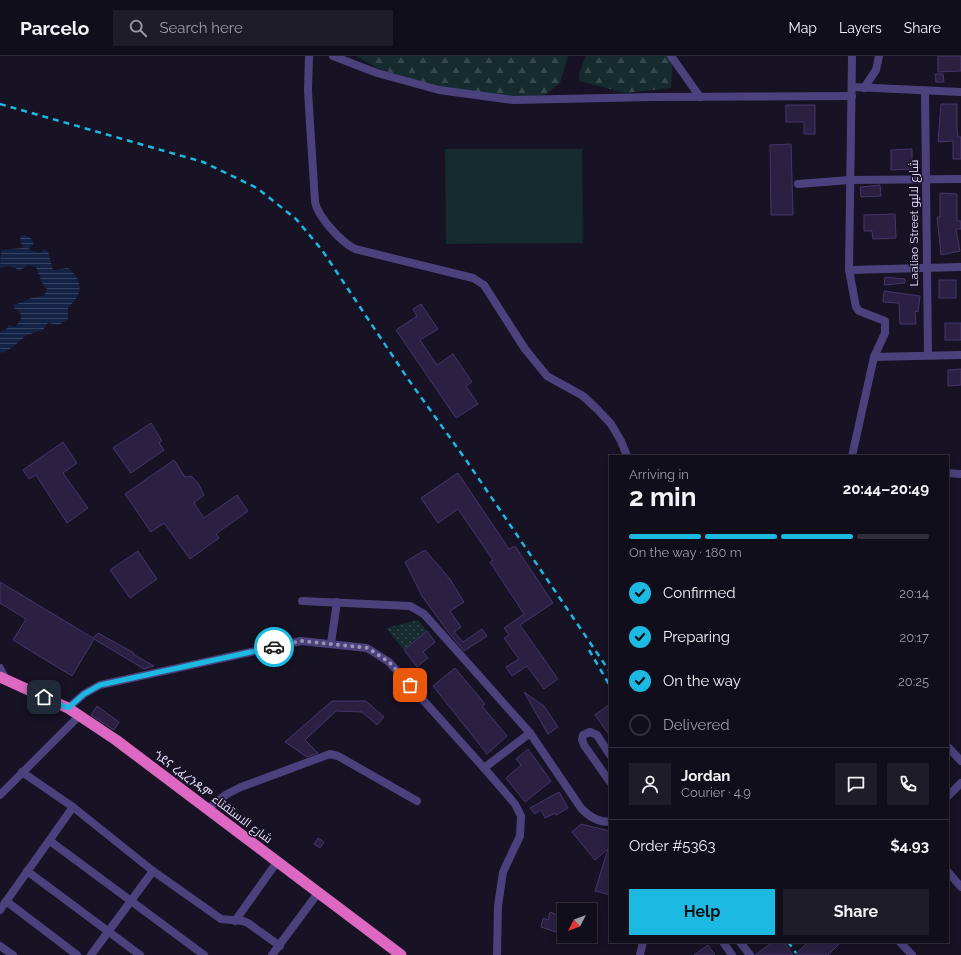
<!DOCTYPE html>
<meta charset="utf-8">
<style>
:root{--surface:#110e1b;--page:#1e1c28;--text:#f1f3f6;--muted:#9c9ca3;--line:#302e3a;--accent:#1cb9e3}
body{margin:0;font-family:Raleway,Cairo,"Noto Sans Ethiopic",sans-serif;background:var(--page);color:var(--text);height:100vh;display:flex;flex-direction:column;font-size:15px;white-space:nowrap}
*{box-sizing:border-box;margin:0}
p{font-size:13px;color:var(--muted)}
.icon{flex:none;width:22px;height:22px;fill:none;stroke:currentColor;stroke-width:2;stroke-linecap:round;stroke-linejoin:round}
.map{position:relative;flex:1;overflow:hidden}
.details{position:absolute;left:609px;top:399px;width:340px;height:488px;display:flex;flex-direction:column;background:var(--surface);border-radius:0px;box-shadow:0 2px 10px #0003,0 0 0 1px var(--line)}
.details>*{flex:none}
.needle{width:26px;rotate:228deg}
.tools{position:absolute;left:557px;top:847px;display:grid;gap:8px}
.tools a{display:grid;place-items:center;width:40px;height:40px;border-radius:0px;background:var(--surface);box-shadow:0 2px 10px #0003,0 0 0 1px var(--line);font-size:20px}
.pin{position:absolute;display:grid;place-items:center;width:34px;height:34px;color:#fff;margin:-17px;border-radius:8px;box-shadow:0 2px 6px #0006}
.courier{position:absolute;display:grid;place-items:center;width:40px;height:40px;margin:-20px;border:3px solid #1cb9e3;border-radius:50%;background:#fff;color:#222;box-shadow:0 1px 5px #0007}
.summary em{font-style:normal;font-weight:700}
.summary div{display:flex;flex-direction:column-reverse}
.summary{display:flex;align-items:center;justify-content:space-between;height:68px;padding:0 20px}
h1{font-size:26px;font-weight:700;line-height:30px}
.bar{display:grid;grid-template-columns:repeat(4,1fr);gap:6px 4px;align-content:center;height:48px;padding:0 20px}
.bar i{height:5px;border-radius:3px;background:var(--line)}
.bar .selected{background:var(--accent)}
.bar p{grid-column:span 4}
.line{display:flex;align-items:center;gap:10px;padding:0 20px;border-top:1px solid var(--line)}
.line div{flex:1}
.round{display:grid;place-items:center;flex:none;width:42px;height:42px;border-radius:0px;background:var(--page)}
ol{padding:0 20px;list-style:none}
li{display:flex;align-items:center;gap:12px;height:44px}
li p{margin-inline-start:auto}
li .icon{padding:4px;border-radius:50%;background:var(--accent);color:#111;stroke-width:4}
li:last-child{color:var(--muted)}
li i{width:22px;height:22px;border:2px solid var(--line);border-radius:50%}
.button{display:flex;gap:8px;margin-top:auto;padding:8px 20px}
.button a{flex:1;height:46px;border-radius:0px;background:var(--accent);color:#111;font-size:16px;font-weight:700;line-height:46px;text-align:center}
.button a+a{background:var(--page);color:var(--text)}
header{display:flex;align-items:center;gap:24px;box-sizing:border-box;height:56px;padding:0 20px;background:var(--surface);border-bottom:1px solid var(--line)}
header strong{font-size:19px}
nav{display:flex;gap:22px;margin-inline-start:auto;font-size:14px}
.search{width:280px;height:36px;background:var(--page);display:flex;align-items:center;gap:10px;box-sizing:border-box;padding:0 14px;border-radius:0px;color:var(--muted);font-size:15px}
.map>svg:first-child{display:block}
.green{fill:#152b2d}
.forest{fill:url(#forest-firs)}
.garden{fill:url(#garden-dots)}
.water{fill:url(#water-rules)}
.building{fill:#2b2042;stroke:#46356c}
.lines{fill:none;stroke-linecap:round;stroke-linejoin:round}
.minor{stroke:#4b427d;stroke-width:8}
.trunk{stroke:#dc68c1;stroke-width:11}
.rail{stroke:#1cb9e3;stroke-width:2.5;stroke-dasharray:6 5;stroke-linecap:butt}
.done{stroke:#9a93af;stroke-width:4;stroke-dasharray:0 7.2}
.route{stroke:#1cb9e3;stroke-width:5}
.labels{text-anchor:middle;stroke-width:3;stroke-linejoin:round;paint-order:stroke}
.street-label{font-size:12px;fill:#e1d9fa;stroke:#171224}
</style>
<header>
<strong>Parcelo</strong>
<div class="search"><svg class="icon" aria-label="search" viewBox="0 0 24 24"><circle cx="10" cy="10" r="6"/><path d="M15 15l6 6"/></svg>Search here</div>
<nav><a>Map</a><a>Layers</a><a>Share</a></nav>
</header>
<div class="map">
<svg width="961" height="899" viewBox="0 0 961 899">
<defs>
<pattern id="forest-firs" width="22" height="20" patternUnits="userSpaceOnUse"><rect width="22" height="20" fill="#152b2d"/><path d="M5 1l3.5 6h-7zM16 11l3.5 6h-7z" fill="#37494c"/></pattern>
<pattern id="garden-dots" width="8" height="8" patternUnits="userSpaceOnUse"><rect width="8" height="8" fill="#152b2d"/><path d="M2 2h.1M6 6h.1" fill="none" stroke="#37494c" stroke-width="1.8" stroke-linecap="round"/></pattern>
<pattern id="water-rules" width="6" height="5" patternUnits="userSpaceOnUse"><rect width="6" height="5" fill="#142245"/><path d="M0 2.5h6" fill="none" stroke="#364261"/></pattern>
</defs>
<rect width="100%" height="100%" fill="#171224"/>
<polygon class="green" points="445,93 582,93 583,187 446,188"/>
<g class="forest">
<polygon points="356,0 568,0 560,27 545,39 521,43 445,33 379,13"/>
<polygon points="586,0 673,0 671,32 625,37 579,25 579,17"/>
</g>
<polygon class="garden" points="418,564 427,575 404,594 386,572"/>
<path class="water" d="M21,179C29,179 32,182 34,189L28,193L40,197L43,193L48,195L53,214L68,212C84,224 83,239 68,251V263L59,269L48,267L43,274L27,279L14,290L3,297L0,296V276L6,273L9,269L16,271L21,262L20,256L14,252V249C26,245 32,240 44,240L47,233L42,227L36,211L28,209L19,215L16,212L8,210L0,212L1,194L23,192L20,184Z"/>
<g class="building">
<polygon points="938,0 961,0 961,15 938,16"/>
<polygon points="935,18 943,18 944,26 936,26"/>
<polygon points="941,48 957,48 957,72 958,81 961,81 961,103 953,103 953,85 938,86"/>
<polygon points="786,49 815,49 815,78 804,78 804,66 786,66"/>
<polygon points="791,88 793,159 771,159 770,89"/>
<polygon points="912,93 912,106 916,106 916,113 891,114 891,94"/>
<polygon points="880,129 881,140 861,141 860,131"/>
<polygon points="940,137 957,138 957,165 961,165 961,173 956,173 960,195 941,199 937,161 940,161"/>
<polygon points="895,158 896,182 873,183 872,175 864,175 864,159"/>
<polygon points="885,221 905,223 905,227 884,229"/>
<rect x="939" y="224" width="17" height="18"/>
<polygon points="884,235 920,240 918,256 915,255 916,268 900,268 899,247 883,246"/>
<polygon points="421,248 438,273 420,284 437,309 453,298 472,326 466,330 478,348 456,362 396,274 417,260 413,253"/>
<rect x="945" y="267" width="16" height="17"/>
<polygon points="961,313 961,329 948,330 948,314"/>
<polygon points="151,367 162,385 159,387 164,394 131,417 113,392"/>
<polygon points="63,386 77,407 63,417 88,452 67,467 36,419 29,423 23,414"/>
<polygon points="174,404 185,421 191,420 198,427 204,439 194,447 204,462 237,439 248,455 216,478 219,482 190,503 164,467 151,476 125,438"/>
<polygon points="458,417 509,493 515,490 553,547 520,569 558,623 544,633 527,610 512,620 506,611 519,603 504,582 509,579 504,572 524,558 490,506 493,504 458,453 438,467 421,442"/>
<polygon points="425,494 450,523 464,546 450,555 461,571 454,576 463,586 482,573 487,580 464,595 448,576 422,540 405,506"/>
<polygon points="138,495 157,523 130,542 110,514"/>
<polygon points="0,526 93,582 98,577 134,597 133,598 154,610 144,613 94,583 72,620 13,584 26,563 0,547"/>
<polygon points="427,575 435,586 423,596 428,602 417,611 404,594"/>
<polygon points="455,612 485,648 482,650 507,680 487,698 433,630"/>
<polygon points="524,636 544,650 558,671 548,678"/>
<polygon points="332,645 366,645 384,661 377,669 362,656 336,655 305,684 318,697 307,701 285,686"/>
<polygon points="610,648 610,680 595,659"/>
<polygon points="97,650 119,666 114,674 91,659"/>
<polygon points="528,693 551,725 525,746 506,722 521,709 516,703"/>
<polygon points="559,736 568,752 556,759 555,757 545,762 541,754 535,758 530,752"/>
<polygon points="581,768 610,775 610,839 595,835 608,793 595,804 572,776"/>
<polygon points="318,782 324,786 320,792 314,788"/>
<polygon points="550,856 564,861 564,869 559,867 556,876 541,871 543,862 548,864"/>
<polygon points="773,886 784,886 793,899 755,899"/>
<polygon points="808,886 841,886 828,899 795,899"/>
<polygon points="708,889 715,899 694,899"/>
</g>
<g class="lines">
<g class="minor">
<path d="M309,0L308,35L315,146C318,161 341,186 355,193L473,222L484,229L525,293L547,320L583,340L597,353L611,368L621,385L627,400"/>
<polyline points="333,0 377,17 439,34 513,44 653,41 852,40"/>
<polyline points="671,0 700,41"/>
<polyline points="853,31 961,36"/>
<polyline points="864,32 876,14 879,0"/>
<polyline points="925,35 928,299"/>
<polyline points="798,128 850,124 961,123"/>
<polyline points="849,214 961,211"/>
<polyline points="874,301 961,299"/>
<polyline points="852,400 874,301 885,277 885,265 859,255 856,251 849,214 852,0"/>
<polyline points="948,417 961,418"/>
<path d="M302,545L410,550L424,558L530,677L581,752C589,761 598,766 610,766"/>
<polyline points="331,587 337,546"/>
<polyline points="0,612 6,624"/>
<polyline points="68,652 84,638 100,629 301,585 367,592 389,606 484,712 515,748 521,760 520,780 503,816 498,850 497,899"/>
<polyline points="948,691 961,705"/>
<polyline points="610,699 597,679 590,676 583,679 582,684 584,689 610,726"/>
<polyline points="484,712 530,677"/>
<polyline points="22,716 73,751 153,815 221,863 243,865 248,867 280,890"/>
<polyline points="0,739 80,659"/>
<polyline points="948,740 961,727"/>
<polyline points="207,753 227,738 241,731 330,698 338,700 417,745"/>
<polyline points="50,785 204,899"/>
<polyline points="27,815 140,899"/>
<polyline points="948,816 961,831"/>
<polyline points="6,845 77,899"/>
<polyline points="0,854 73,751"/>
<polyline points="235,865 277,806"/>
<polyline points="723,886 732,899"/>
<polyline points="740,886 750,899"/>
<polyline points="900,886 912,899"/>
<polyline points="0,890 13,899"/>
<polyline points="91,899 153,815"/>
<polyline points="272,899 318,837"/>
<polyline points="640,899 643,886"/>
</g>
<polyline class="trunk" points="0,621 68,652 116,684 401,899"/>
<g class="rail">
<polyline points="0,48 203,106 257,132 296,163 322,194 408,323 466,404 610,616"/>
<polyline points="589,594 610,630"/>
<polyline points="788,886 796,897"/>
</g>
</g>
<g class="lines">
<polyline class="done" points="274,591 301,585 368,592 389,606 410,629"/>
<polyline class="route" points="44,641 68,652 84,638 100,629 274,591"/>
</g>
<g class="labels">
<g class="street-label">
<text transform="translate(914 167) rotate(-90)" y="4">Laaliao Street شارع لاليو</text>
<text transform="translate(213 741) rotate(37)" y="4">ጎደና ረፈረንዱም شارع الاستقتاء</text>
</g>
</g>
</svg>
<div class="tools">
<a><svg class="needle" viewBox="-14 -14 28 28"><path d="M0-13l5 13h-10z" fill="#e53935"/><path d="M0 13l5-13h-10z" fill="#9c9ca3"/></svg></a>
</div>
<div class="pin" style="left:410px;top:629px;background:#ea580c"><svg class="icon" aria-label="bag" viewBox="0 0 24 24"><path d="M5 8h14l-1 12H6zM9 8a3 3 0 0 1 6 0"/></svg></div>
<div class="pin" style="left:44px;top:641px;background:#1f2937"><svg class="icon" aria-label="home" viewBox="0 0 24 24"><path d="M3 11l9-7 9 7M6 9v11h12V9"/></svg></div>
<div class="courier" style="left:274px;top:591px"><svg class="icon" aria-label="car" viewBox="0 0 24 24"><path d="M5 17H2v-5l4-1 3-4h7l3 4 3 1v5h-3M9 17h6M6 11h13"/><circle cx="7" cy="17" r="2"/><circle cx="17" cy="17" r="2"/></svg></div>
<section class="details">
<div class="summary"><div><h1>2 min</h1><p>Arriving in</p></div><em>20:44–20:49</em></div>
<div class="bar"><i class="selected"></i><i class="selected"></i><i class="selected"></i><i></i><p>On the way · 180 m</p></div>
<ol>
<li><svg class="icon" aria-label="check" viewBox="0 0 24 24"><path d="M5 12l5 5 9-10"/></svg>Confirmed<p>20:14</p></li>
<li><svg class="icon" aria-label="check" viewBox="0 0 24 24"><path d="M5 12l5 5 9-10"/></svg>Preparing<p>20:17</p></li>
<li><svg class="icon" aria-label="check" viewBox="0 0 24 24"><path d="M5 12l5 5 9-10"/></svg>On the way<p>20:25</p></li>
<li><i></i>Delivered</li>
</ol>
<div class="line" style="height:72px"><a class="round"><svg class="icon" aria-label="person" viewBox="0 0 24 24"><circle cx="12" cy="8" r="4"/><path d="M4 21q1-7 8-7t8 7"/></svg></a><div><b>Jordan</b><p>Courier · 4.9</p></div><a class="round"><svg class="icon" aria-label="chat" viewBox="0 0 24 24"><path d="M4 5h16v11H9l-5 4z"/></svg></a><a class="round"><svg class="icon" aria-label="phone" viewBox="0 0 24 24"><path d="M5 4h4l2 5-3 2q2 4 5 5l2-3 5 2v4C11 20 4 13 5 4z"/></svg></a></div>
<div class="line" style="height:52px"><div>Order #5363</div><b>$4.93</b></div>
<div class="button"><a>Help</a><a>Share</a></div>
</section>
</div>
